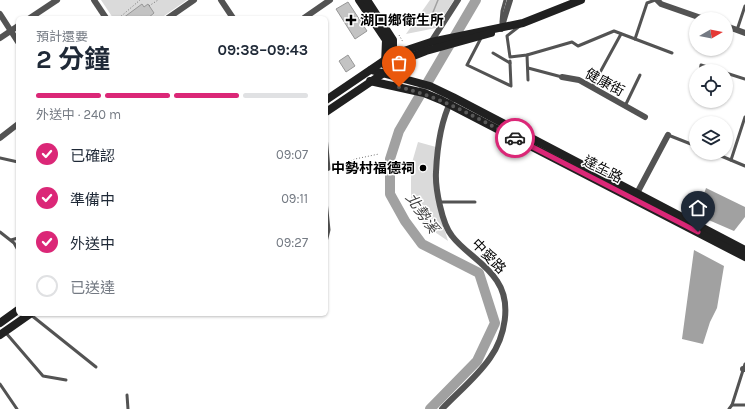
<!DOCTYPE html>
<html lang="zh-TW">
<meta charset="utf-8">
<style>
:root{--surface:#fff;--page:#f2f2f3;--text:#1f2937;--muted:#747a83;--line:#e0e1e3;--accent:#db2777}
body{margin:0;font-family:Karla,"Noto Sans TC",sans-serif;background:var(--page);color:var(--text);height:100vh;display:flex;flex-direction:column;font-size:15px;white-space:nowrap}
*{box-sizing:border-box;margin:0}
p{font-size:13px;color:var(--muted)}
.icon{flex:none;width:22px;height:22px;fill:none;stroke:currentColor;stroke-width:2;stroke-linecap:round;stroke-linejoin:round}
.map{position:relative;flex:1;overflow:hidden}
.side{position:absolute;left:16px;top:16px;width:312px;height:300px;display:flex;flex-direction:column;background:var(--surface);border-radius:6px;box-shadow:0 1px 3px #0004}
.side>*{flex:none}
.needle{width:26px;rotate:81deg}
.fabs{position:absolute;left:689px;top:12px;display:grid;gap:8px}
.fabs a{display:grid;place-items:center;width:44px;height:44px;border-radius:50%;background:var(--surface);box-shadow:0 1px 3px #0004;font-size:20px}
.pin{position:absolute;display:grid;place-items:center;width:34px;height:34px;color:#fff;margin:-41px -17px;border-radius:50% 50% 50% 0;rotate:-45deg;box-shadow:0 0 4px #0007}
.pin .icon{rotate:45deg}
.courier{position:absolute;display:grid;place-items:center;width:40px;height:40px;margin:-20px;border:3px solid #db2777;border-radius:50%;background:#fff;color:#222;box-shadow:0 1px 5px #0007}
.headline em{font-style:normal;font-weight:700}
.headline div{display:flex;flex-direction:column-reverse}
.headline{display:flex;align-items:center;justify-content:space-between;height:68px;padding:0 20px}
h1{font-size:26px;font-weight:700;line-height:30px}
.bar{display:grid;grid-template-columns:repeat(4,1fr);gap:6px 4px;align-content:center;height:48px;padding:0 20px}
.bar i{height:5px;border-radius:3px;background:var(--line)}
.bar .on{background:var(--accent)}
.bar p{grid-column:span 4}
ol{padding:0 20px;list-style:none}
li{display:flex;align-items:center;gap:12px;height:44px}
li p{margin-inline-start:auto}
li .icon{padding:4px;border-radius:50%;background:var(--accent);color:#fff;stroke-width:4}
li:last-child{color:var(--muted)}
li i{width:22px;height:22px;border:2px solid var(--line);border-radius:50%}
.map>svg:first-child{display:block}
.green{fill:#dadada}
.water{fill:#a1a1a1}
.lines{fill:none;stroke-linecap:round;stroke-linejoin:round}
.stream{stroke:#a1a1a1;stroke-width:1.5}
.river{stroke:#a1a1a1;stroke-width:10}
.building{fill:#c3c3c3;stroke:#979797}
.path{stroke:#757575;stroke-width:1;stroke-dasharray:1 2;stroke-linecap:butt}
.lane{stroke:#535353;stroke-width:3}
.street{stroke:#535353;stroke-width:6}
.secondary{stroke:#202020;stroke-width:8}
.done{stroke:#595959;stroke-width:4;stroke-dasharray:0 7.2}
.route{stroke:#db2777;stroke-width:5}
.poi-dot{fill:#000;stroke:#fff;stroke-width:1.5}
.labels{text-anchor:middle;stroke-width:3;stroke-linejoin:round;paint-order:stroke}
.poi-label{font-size:14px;font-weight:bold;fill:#000;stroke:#fff;text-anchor:start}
.street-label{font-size:14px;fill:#000;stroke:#fff}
.water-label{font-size:15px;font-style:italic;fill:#424242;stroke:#fff}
</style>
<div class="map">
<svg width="745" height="409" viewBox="0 0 745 409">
<rect width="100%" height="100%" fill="#fff"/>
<g class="green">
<polygon points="101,0 187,0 161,18 113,18"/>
<polygon points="430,0 454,0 436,28 406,34"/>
<polygon points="418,142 436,147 433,174 437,204 448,241 426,226 411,200 411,166"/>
</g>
<g class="water">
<polygon points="706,188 745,207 745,217 734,231 697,215"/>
<polygon points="694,250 724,266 717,308 710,322 703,344 682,339"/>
</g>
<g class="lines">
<polyline class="stream" points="429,22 438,0"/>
<polyline class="river" points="430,409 477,361 495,323 479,273 422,244 405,221 390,194 390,159 399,131 476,0"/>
</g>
<g class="building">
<polygon points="348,2 367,31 355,39 336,9"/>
<polygon points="142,4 144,7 148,4 154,13 148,18 123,18"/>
<polygon points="348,55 355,66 346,72 339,61"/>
</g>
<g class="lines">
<g class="path">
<polyline points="149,6 158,0"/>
<polyline points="119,18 140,0"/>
<polyline points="399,35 403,42"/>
<polyline points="334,168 355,159 379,154"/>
</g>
<g class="lane">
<polyline points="155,18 156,18"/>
<polyline points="501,22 502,11 505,0"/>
<polyline points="521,25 507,36 510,57 527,55 572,42 578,46 614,31 672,53"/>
<polyline points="737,30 745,6"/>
<polyline points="481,38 467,65 511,86 510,63"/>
<polyline points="635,39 647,3 655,0"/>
<polyline points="493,53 510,63 510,61"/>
<polyline points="527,55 528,80"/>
<polyline points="528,68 562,77"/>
<polyline points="700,71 701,65 720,71"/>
<polyline points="726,73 745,79"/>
<polyline points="696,82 696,86"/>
<polyline points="592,87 621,34"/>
<polyline points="625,106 640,75"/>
<polyline points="668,135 696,146"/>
<polyline points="326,136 329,169 326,170"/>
<polyline points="714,153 745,166"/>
<polyline points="0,158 18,162"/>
<polyline points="731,160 745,117"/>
<polyline points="326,201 329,230 326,242"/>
<polyline points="440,202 475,202"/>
<polyline points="0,232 14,243 18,250"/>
<polyline points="11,240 18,238"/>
<polyline points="31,315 96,367"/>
<polyline points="6,333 43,376 66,380"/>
<polyline points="0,384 17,409"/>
<polyline points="127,395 128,409"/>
<polyline points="732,405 745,364"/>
<polyline points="729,409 732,405 745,405"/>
</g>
<g class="street">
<polyline points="94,0 106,18"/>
<polyline points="221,0 233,18"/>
<polyline points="657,0 661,4 704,19"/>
<polyline points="0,14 18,42"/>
<polyline points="30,18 57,0"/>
<polyline points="168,18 194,0"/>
<polyline points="304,18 330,0"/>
<polyline points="726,26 745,33"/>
<polyline points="501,29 510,0"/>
<polyline points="0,38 18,26"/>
<polyline points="431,42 458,0"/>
<polyline points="562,77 579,80 645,117"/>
<polyline points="0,138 18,124"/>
<polyline points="635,197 668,135"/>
<polyline points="743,369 745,369"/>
<path d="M442,409C457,393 477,377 490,358C505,337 512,303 497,281C485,262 465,253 452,236C442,224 435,188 436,172C437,150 441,121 451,101"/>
</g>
<g class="secondary">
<polyline points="359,0 386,40 385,65"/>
<polyline points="367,0 393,40 393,59"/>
<polyline points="371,70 430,86 453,97 745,250"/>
<polyline points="370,81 424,93 441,100 745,257"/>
<polyline points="326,100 385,60 404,51 431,42 523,23 581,0"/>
<polyline points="326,112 403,60 426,51 491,33"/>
<polyline points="0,323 18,310"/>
<polyline points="0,335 30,314"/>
</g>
</g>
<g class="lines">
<path class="done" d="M399,87C441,97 477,118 515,138"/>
<polyline class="route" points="515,138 698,232"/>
</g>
<g class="poi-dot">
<path d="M349 14h4v4h4v4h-4v4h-4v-4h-4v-4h4z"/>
<circle cx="423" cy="168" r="4"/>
</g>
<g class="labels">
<g class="poi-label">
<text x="360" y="25">湖口鄉衛生所</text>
<text x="415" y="173" text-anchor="end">中勢村福德祠</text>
</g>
<g class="street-label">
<text transform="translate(605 82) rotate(28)" y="5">健康街</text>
<text transform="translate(603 169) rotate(27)" y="5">達生路</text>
<text transform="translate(489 256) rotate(46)" y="5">中愛路</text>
</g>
<g class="water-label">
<text transform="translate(422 213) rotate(55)" y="5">北勢溪</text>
</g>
</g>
</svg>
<div class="fabs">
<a><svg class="needle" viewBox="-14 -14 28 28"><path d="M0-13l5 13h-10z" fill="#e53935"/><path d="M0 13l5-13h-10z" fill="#747a83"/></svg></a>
<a><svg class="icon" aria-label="locate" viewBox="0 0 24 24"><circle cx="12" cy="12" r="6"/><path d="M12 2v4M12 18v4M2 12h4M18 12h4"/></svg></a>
<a><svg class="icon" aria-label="layers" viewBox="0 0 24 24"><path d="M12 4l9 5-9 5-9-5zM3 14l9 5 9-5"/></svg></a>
</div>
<div class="pin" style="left:399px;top:87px;background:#ea580c"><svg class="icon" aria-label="bag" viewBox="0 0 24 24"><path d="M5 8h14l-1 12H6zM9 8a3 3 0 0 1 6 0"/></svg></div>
<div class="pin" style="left:698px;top:232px;background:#1f2937"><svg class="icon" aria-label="home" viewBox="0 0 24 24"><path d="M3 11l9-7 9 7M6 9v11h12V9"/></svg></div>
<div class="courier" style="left:515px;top:138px"><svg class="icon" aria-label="car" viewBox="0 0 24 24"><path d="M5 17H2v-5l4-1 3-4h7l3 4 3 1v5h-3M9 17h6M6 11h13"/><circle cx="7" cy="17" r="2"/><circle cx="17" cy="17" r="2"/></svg></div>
<section class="side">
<div class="headline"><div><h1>2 分鐘</h1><p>預計還要</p></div><em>09:38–09:43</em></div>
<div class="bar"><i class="on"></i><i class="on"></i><i class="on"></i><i></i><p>外送中 · 240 m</p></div>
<ol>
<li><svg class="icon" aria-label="check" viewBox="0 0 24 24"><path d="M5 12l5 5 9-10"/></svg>已確認<p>09:07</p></li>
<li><svg class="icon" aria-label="check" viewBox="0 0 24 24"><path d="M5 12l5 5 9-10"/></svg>準備中<p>09:11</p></li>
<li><svg class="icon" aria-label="check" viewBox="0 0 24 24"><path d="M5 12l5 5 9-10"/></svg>外送中<p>09:27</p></li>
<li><i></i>已送達</li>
</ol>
</section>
</div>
